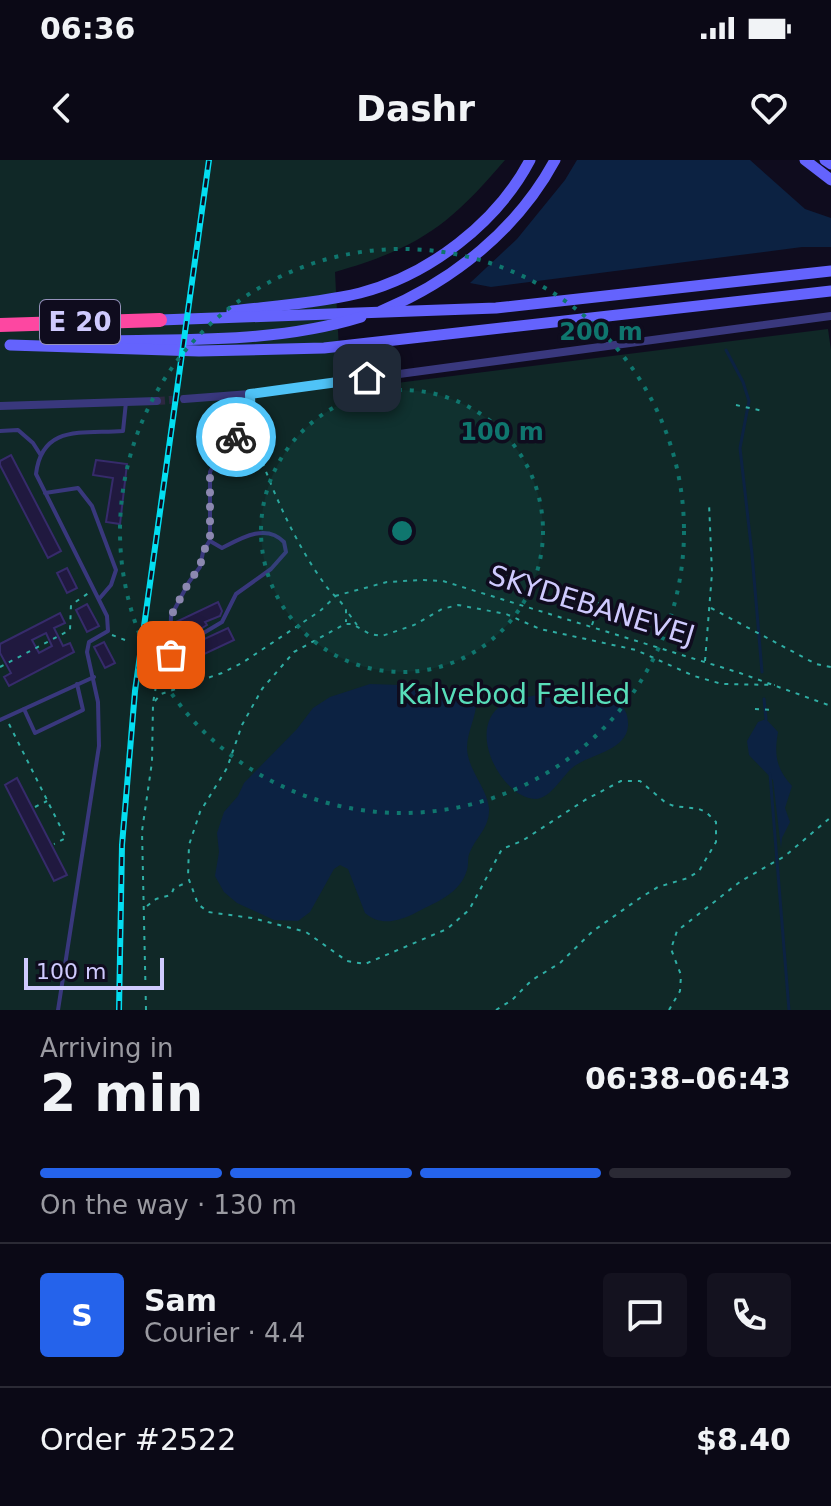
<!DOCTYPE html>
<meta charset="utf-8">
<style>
:root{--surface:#0b0916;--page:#14121f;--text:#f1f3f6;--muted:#9a9aa1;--line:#2b2a35;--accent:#2563eb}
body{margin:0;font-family:"DejaVu Sans",sans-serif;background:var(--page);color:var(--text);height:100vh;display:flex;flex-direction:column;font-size:30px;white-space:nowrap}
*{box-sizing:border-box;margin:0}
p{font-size:26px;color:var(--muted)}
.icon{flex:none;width:44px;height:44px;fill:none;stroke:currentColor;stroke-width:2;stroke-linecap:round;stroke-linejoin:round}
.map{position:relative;height:850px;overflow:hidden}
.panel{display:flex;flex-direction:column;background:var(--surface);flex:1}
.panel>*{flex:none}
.scale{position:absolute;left:24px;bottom:20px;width:140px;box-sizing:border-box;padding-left:8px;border:4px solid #cfcafe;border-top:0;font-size:22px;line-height:28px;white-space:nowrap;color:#cfcafe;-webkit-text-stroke:6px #0f0c1e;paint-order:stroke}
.pin{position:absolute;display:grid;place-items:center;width:68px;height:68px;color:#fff;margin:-34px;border-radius:16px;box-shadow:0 4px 12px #0006}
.courier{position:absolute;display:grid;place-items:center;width:80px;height:80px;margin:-40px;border:6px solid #4fc3f7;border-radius:50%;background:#fff;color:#222;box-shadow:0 2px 10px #0007}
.summary em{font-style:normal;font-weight:700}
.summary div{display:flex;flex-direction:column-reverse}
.summary{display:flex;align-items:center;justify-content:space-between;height:136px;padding:0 40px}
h1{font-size:52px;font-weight:700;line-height:60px}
.bar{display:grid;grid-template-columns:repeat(4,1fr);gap:12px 8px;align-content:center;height:96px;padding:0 40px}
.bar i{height:10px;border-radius:6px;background:var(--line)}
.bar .selected{background:var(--accent)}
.bar p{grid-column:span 4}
.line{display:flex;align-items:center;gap:20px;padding:0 40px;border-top:2px solid var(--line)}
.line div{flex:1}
.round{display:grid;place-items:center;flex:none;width:84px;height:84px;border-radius:8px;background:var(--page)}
.status{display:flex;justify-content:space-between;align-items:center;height:56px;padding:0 40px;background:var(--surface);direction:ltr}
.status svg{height:22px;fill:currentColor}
header{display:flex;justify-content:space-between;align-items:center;height:104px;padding:0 40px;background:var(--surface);font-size:36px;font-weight:700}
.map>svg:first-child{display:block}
.green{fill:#102827}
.water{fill:#0c2242}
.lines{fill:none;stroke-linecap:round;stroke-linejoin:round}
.stream{stroke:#0c2242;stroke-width:3}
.building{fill:#20193f;stroke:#362b6b;stroke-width:2;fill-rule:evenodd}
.street-tunnel{stroke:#2c2840;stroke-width:8;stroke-dasharray:8 4;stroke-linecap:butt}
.path{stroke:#2faea4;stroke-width:2;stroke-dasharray:4 6;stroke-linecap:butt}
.lane{stroke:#39387d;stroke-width:4}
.street{stroke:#39387d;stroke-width:8}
.secondary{stroke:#6463fd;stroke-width:11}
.highway{stroke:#fd47a1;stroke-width:14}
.rail-casing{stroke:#03def1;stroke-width:6}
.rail{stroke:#0f0c1e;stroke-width:3;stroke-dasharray:9;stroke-linecap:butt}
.done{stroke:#8c88b0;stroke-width:8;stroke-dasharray:0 14.4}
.route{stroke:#4fc3f7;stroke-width:10}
.ring{fill:none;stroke:#0f766e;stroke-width:4;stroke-dasharray:4 8}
.labels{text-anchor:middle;stroke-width:7;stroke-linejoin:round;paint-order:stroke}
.shield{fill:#0f0c1e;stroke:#9591bb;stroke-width:2}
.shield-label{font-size:26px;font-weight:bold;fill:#cfcafe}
.street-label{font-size:28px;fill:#cfcafe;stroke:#0f0c1e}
.park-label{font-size:28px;fill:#58ddb9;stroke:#0f0c1e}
.centre{fill:#0f766e;stroke:#0f0c1e;stroke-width:4}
.ring-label{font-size:24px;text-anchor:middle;font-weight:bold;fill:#0f766e;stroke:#0f0c1e;stroke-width:7;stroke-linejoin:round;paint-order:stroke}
</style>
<div class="status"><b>06:36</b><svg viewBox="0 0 49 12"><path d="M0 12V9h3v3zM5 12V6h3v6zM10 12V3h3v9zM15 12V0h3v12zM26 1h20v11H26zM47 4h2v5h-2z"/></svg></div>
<header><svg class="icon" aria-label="back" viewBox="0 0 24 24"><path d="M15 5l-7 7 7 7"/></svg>Dashr<svg class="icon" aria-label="heart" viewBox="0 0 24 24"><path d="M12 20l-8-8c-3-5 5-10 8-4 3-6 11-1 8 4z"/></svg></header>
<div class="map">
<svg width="831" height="850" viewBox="0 0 831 850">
<rect width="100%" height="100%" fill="#0f0c1e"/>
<path class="green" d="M0,0H505C449,66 418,88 335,112L341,230L828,169L831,190V850H0Z"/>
<g class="water">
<polygon points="577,0 750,0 805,49 831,58 831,87 802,87 491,127 470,123 517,79 565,20"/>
<path d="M370,524L400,525L426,535L465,533L476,536C479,556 463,575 468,596C472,614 487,630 489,648C490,667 477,676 470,692C467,697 469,704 467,710C460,734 436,742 417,752C400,761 381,767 365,753L348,709L340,705L334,709L310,752L298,761L274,760L237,743L224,732L215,716L219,692L217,673L224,652L238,636L244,623L297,569L313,548L330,537Z"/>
<path d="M574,528C596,531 630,536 628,566C626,590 593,594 576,605C563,613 552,639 535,639C502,638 465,569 502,545C514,537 557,533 574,528Z"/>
<path d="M766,559L778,572C774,595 776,608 792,626L785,648L790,662L782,678L781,688L773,620L749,595L747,581L758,562Z"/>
</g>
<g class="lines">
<g class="stream">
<polyline points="726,190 743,222 749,241 740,288 752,394 762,512"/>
<polyline points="764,539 766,559"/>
<polyline points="770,614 789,850"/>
</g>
</g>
<g class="building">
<polygon points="11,295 61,391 48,398 0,305 0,301"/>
<polygon points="96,300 127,304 120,364 106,362 113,318 93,315"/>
<polygon points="67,408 77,428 67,433 57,413"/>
<polygon points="218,442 222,451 220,456 205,462 207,465 184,479 176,462"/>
<polygon points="87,444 99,466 87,472 76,450"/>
<path d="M60,453L65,463L54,468L63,486L70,483L74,492L9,526L4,517L11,513L0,493V484ZM46,473L52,486L39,493L32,480Z"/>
<polygon points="228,468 234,480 181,505 176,492"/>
<polygon points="104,482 115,503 105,508 94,487"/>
<polygon points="17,618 67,715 54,721 5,625"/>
</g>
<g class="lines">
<polyline class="street-tunnel" points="157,241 184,239"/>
<g class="path">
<polyline points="736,245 763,251"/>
<path d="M253,274C268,323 295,384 326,426C332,434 340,440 346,449V462"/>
<polyline points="335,436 387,422 422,420 443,421 740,513 831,546"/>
<polyline points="711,448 816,504 831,507"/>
<polyline points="349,454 357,465"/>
<polyline points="592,465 600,441"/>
<polyline points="112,475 125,480"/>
<polyline points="705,501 712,413 709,343"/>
<polyline points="0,507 70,470 71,445 90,432"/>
<polyline points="155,541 161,534 222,513 242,503 320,451 335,437"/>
<polyline points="755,549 772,550"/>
<polyline points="9,564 66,678 54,684"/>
<polyline points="35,647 47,641"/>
<polyline points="147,746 156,739 171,735 174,728 188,722"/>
<polyline points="146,850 142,671 152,602 153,543 161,498 158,487 150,483"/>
<polyline points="496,850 512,840 532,820 560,803 593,771 640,738 658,727 688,718 699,711 716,682 716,662 706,652 699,649 674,646 666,643 640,621 621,621 585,640 522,681 502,689 469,750 447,769 365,804 347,801 306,772 252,758 208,752 198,744 188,717 189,685 200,652 227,608 242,565 262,529 294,492 345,464 352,464 370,474 382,476 414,465 442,449 458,445 506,454 540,469 636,490 694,516 722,524 775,525"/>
<polyline points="669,850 680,831 681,815 671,789 677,771 741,721 785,696 831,657"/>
</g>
<g class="lane">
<polyline points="205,266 251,269 250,234"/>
<polyline points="0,271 18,270 33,283 40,294"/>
<polyline points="45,333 78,328 92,346 116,410 111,425 99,439"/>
<path d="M170,489L185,484L222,462L236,434L271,409L286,392L284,382C266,363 241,378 222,388L210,381"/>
<polyline points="175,505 170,489 171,456 189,422 200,407 203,392 210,380 210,312 216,300 236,279 237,268"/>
<polyline points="24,549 35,573 83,550 77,524"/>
<polyline points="0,560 94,517"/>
<path d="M58,850L99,586L98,542L87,492L89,482L108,471L107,456L36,314C42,264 83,274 123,271L126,242"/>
</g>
<g class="street">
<polyline points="184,239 250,234 831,156"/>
<polyline points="0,246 157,241"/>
</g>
<g class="secondary">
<polyline points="805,0 831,20"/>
<polyline points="825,0 831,4"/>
<path d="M232,151C274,146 318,143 360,133C429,115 497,63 530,0"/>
<path d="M381,151C453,121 518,69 555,0"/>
<polyline points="160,160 496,148 831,111"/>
<path d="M112,181C195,179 280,182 361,157"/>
<polyline points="10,185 199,191 324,188 831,131"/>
</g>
<polyline class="highway" points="0,165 160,160"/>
<g class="rail-casing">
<polyline id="rail" points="119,850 122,685 135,531 209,0"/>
</g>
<use href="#rail" class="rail"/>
</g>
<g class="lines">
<polyline class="done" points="171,495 171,456 189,422 200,407 203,392 210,380 210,312 216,300 236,277"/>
<polyline class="route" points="236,277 237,268 251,269 250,234 367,218"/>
</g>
<circle cx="402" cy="371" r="141" fill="#0f766e" fill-opacity=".12"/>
<g class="ring">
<circle cx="402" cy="371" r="141"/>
<circle cx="402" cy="371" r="282"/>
</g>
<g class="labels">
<rect class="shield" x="40" y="140" width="80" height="44" rx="6"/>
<g class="shield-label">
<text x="80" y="171">E 20</text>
</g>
<g class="street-label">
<text transform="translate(592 445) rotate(17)" y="10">SKYDEBANEVEJ</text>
</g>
<g class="park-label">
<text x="514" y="544">Kalvebod Fælled</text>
</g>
</g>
<circle cx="402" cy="371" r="12" class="centre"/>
<g class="ring-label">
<text x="601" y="180">200 m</text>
<text x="502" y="280">100 m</text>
</g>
</svg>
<div class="scale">100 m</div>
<div class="pin" style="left:171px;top:495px;background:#ea580c"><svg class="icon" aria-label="bag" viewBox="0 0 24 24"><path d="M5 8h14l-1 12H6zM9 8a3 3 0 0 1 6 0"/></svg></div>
<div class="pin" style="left:367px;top:218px;background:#1f2937"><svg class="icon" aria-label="home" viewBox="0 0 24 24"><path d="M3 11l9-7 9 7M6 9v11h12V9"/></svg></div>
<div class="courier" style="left:236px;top:277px"><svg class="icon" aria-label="bike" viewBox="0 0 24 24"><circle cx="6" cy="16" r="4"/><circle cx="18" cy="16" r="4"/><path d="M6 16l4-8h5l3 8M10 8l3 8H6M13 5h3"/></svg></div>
</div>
<section class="panel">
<div class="summary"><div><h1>2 min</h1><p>Arriving in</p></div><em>06:38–06:43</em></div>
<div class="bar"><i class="selected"></i><i class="selected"></i><i class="selected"></i><i></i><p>On the way · 130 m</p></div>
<div class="line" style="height:144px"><b class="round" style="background:var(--accent);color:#fff">S</b><div><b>Sam</b><p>Courier · 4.4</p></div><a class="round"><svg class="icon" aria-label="chat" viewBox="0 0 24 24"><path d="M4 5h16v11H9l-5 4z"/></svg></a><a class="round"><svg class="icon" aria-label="phone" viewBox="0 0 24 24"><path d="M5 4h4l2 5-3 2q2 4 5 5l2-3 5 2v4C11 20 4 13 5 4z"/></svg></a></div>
<div class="line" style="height:104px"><div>Order #2522</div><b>$8.40</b></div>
</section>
